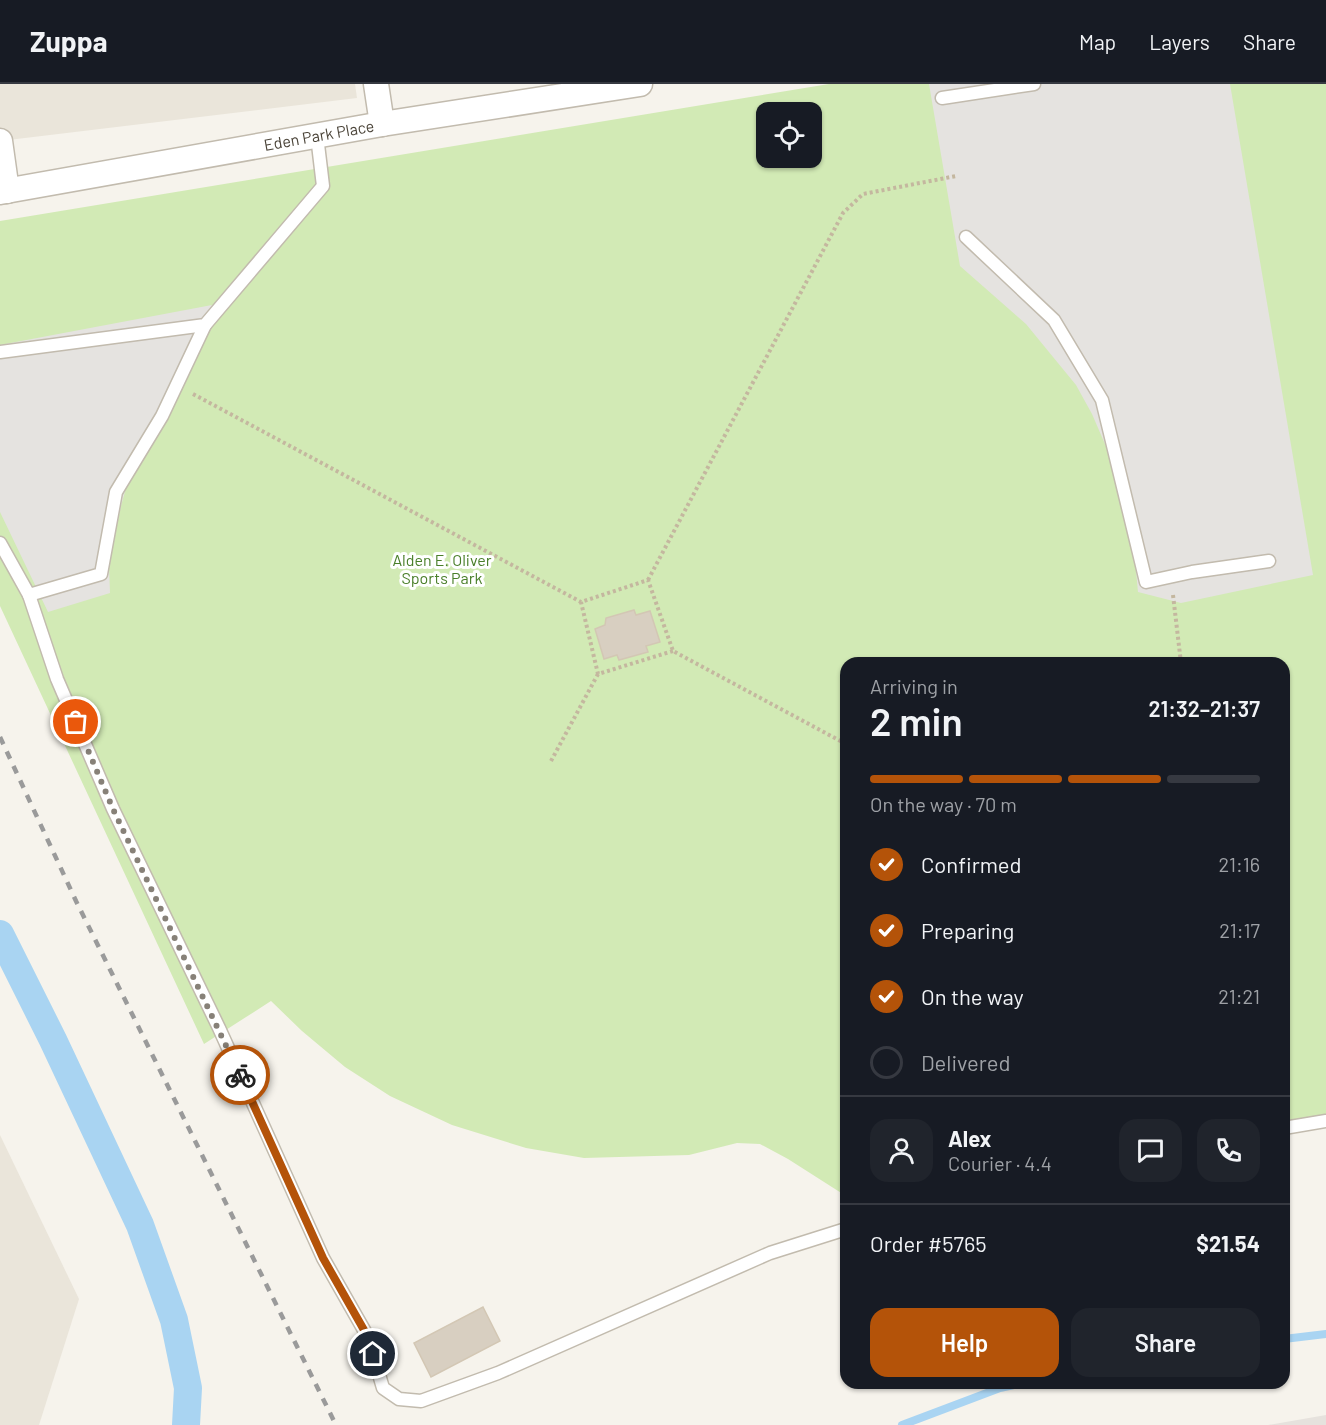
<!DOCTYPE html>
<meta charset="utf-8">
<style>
:root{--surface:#171b24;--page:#20242c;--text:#f1f3f6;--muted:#9ea1a6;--line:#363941;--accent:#b45309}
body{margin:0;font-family:Barlow,sans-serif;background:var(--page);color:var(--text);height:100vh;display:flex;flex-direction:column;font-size:22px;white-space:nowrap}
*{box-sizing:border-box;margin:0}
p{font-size:20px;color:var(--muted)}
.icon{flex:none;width:33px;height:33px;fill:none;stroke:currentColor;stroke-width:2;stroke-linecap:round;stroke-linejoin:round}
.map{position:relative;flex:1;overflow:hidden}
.panel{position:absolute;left:840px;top:573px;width:450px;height:732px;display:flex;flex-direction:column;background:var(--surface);border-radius:18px;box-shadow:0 2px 4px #0004}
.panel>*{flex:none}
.tools{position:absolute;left:756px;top:18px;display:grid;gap:12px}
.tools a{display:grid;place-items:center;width:66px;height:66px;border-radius:12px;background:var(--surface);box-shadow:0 2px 4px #0004;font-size:30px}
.pin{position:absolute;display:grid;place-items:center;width:51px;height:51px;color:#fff;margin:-26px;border:3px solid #fff;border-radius:50%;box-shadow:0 2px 6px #0007}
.courier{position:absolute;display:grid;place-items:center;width:60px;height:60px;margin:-30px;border:4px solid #b45309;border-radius:50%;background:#fff;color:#222;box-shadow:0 2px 8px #0007}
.headline em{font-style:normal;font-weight:600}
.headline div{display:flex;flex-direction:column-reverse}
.headline{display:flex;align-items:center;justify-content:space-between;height:102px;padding:0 30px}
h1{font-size:39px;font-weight:600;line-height:45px}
.bar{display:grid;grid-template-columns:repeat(4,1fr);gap:9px 6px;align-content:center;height:72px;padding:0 30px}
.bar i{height:8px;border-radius:4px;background:var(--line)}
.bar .current{background:var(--accent)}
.bar p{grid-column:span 4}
.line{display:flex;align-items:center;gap:15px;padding:0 30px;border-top:2px solid var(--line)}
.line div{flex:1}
.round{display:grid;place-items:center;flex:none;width:63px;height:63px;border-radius:18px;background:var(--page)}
ol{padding:0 30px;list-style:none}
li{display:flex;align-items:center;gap:18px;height:66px}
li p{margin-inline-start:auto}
li .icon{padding:6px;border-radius:50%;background:var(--accent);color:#fff;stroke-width:4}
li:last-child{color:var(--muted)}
li i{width:33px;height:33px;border:3px solid var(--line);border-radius:50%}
.action{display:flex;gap:12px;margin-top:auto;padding:12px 30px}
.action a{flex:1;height:69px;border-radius:18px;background:var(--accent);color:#fff;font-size:24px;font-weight:600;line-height:69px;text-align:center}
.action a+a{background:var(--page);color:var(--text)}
header{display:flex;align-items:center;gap:36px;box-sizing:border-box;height:84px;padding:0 30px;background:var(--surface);border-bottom:2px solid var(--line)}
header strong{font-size:28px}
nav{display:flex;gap:33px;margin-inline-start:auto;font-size:21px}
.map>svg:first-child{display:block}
.residential{fill:#eae5da}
.industrial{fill:#e6e2dd}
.green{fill:#d2eab5;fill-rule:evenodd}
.parking{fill:#e5e3e0}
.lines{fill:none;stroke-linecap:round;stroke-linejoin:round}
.stream{stroke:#a9d4f2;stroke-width:8}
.canal{stroke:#a9d4f2;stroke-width:28}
.building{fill:#d8cfc1;stroke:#d3c7b4;stroke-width:1.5}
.lane-casing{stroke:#c2bbae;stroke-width:15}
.street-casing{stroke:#c2bbae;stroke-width:27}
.path{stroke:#c4b79f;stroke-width:4;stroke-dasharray:3 3;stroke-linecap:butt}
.lane{stroke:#fff;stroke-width:12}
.street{stroke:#fff;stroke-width:24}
.rail{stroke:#9a9a9a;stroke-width:4.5;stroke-dasharray:8 8;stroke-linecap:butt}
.done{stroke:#878178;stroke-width:6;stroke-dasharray:0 10.8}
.route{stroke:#b45309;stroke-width:8}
.labels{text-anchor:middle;stroke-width:6;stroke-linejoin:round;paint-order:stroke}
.street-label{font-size:16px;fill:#4b4439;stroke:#fff}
.park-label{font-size:16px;fill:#4a7f2a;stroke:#fff}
</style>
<header>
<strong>Zuppa</strong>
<nav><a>Map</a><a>Layers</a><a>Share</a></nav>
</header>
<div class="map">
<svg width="1326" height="1341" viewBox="0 0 1326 1341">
<rect width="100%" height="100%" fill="#f6f3ec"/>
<g class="residential">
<polygon points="0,0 355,0 357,14 0,57"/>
<polygon points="0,1051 79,1215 39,1341 0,1341"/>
</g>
<polygon class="industrial" points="1326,1331 1326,1341 1268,1341"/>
<path class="green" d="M829,0H1326V1031L1284,1038V579H846V1112L788,1075L760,1060L737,1059L689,1071L584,1074L526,1064L452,1041L390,1012L345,983L302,947L271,917L204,960L0,522V137ZM766,28H812V74H766Z"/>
<g class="parking">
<polygon points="929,0 1230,0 1313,491 1181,519 1138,508 1135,476 1108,367 1092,330 1076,301 1026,240 960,182"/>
<polygon points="212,221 196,253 128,397 121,422 109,481 110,509 48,528 0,428 0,261"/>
</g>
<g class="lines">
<g class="stream">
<polyline points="1284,1255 1326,1250"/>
<polyline points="902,1341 1000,1304 1023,1299"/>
</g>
<polyline class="canal" points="0,850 53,956 140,1141 174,1236 188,1304 186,1341"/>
</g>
<g class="building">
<polygon points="634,526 636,531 650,527 660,558 646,562 648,568 619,576 617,571 604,575 595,545 605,541 606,534"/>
<polygon points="483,1223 500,1257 431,1293 414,1259"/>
</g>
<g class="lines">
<g class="lane-casing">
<g id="lane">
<polyline points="942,14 1034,0"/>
<polyline points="966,153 1054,236 1102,316 1146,498 1192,488 1269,477"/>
<polyline points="0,268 205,241 323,102 317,52"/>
<polyline points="0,459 29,511 101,490 116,408 162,332 205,241"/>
<polyline points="29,511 57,595 113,725 219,944 323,1174 368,1253 383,1304 399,1315 421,1317 498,1289 770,1169 846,1145"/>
<polyline points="1284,1044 1326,1037"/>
</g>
</g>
<g class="street-casing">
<g id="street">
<polyline points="376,0 382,40"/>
<polyline points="0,57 7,107"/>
<path id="s1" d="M0,108L382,40L640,0"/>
</g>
</g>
<g class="path">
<polyline points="193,310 581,518"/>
<polyline points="648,496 843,129 863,110 956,92"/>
<polyline points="1173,511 1181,579"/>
<polyline points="673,567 598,590 581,518 648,496 673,567 846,660"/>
<polyline points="551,677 598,590"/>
</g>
<use href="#lane" class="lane"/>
<use href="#street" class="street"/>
<polyline class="rail" points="0,653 76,817 336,1341"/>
</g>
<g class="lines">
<polyline class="done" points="76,638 113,725 240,991"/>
<polyline class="route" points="240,991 323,1174 368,1253 373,1270"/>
</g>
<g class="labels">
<g class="street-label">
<text dy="6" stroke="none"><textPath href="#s1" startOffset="324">Eden Park Place</textPath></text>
</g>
<g class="park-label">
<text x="442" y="482">Alden E. Oliver<tspan x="442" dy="18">Sports Park</tspan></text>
</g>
</g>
</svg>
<div class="tools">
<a><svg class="icon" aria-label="locate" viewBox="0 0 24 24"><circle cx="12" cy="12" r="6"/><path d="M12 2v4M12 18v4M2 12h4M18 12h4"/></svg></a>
</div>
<div class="pin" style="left:76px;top:638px;background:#ea580c"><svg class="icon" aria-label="bag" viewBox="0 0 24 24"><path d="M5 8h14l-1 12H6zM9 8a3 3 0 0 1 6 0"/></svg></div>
<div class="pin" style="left:373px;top:1270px;background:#1f2937"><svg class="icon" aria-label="home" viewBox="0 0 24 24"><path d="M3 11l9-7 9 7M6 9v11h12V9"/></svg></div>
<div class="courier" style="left:240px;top:991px"><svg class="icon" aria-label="bike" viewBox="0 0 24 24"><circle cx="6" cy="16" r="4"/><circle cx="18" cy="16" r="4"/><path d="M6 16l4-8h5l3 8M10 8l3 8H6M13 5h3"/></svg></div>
<section class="panel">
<div class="headline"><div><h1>2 min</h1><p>Arriving in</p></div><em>21:32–21:37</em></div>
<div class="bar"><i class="current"></i><i class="current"></i><i class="current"></i><i></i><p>On the way · 70 m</p></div>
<ol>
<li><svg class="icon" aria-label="check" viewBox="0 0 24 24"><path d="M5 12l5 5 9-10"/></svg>Confirmed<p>21:16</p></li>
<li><svg class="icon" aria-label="check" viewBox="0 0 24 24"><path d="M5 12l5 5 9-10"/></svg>Preparing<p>21:17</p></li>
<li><svg class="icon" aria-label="check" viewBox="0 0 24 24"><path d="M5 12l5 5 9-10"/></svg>On the way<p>21:21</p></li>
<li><i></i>Delivered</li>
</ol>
<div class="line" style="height:108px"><a class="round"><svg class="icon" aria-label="person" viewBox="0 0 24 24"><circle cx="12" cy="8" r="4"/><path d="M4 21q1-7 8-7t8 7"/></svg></a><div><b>Alex</b><p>Courier · 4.4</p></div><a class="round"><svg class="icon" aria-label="chat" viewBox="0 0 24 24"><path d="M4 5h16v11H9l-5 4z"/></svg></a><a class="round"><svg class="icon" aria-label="phone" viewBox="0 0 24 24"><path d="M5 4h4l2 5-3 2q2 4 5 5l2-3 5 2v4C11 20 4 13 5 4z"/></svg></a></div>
<div class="line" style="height:78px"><div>Order #5765</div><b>$21.54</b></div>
<div class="action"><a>Help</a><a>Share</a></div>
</section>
</div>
